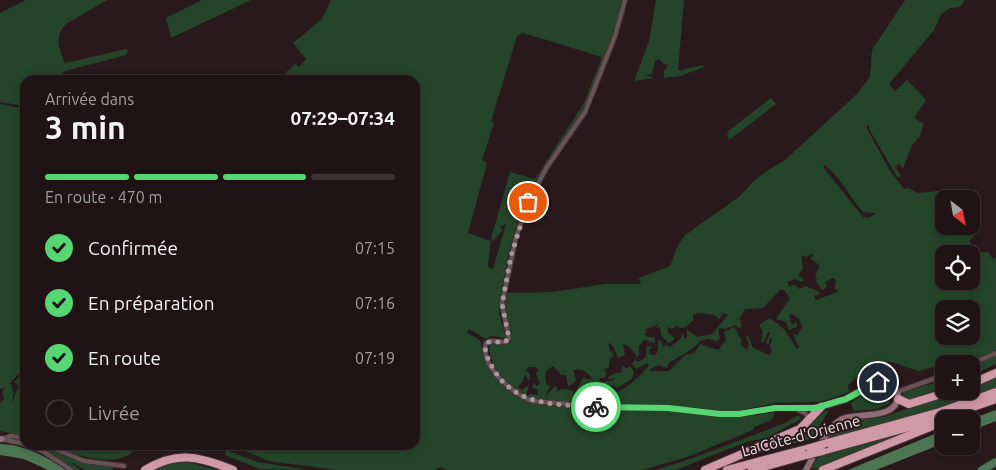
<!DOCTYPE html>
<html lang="fr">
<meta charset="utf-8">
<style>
:root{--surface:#1f1316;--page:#2c2023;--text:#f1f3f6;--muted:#a19ea1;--line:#3c3235;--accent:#55d672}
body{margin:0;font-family:Ubuntu,sans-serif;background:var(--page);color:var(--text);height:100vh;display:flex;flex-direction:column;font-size:19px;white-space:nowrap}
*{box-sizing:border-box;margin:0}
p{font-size:16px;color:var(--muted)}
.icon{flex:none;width:28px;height:28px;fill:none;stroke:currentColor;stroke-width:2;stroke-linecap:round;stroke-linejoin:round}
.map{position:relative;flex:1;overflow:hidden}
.side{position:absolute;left:20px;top:75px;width:400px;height:375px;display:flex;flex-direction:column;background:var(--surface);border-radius:15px;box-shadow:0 2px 8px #0003,0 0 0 1px var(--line)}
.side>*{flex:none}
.needle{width:32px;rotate:149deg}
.fabs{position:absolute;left:935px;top:190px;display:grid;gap:10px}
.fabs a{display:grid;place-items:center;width:45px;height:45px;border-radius:10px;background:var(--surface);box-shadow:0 2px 8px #0003,0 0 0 1px var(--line);font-size:25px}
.pin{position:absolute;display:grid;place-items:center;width:42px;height:42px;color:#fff;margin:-21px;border:2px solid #fff;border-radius:50%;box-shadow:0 1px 5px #0007}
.courier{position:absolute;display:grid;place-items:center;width:50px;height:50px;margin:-25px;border:4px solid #55d672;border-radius:50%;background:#fff;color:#222;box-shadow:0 1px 6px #0007}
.summary em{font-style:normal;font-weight:600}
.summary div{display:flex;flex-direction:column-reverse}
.summary{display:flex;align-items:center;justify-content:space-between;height:85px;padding:0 25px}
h1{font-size:32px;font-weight:600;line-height:38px}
.bar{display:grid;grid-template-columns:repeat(4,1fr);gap:8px 5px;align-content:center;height:60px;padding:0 25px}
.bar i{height:6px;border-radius:4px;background:var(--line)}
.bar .current{background:var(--accent)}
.bar p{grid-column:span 4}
ol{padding:0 25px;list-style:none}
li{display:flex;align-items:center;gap:15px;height:55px}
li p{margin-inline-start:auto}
li .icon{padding:5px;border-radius:50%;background:var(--accent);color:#111;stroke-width:4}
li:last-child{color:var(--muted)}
li i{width:28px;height:28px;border:2px solid var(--line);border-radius:50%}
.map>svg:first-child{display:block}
.green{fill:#244529;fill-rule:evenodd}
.water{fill:#4f7654}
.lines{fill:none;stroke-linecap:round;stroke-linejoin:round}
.river{stroke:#4f7654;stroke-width:8}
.street-casing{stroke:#443438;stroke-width:6}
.secondary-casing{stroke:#443438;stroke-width:8}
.highway-casing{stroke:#443438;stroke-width:10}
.street{stroke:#685257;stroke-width:4}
.secondary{stroke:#926e78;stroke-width:5.5}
.highway{stroke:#d099a7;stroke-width:8}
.highway-bridge-casing{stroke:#443438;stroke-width:10;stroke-linecap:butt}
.highway-bridge{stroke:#d099a7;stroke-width:8}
.done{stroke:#a6989c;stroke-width:5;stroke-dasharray:0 9}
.route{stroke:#55d672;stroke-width:6}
.labels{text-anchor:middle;stroke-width:4;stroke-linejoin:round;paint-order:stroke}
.street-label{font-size:15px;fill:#e9dde0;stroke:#29191d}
</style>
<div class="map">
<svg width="996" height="470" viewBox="0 0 996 470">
<rect width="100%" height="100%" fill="#29191d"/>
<g class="green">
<path d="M26,0H107L66,24C54,36 59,49 65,63L127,49L128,51L126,55L65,71C56,80 37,80 25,80V83L22,84L25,92V106L0,102V13Z"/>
<polygon points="202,0 251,0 171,38 166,18"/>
<path d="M331,0H622L615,28L583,111L541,171L519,217L509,252L500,299L499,313L506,338L491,336L486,339L469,329L467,333L480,340C482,346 482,353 485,359C495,381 512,396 534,404L617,411H679L724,417L750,416L775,412L772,420L754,427L753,430L687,457L642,470H447L440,467L435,470H337L269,461L233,446L415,445V80H279L295,64L299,67L306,59L293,43L322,19ZM523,33L602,57L584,103L535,179L510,172L491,239L493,241L503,230L499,227L506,224L493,269L489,268L488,264L491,241L468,233L487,163L482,160L494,123L491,121L517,36Z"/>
<polygon points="656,0 684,0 678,71 703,65 704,67 680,76 664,78 664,71 668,65 664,64 659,59 655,61 652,74 646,75 654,78 634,81 649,41"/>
<path d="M905,0H965L960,7L950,8L941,14L934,30L889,84L895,91L907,80L926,100L914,118L924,124L920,136L912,145L903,168L899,164L895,167L901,176L898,178L869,129V124L866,127L890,171L904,189L908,188L918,193L938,191L952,196L954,199H944V205L933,210L939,215L944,214V226H971V217L975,226L973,225L971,233L974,236L969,241L978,252H988L993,259L996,257V364L971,376V364H944L919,371L891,362H874L848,385L849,392L821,402L776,403L738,411L717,412L668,406L596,405L534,400L528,396L530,394L538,395L537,389L532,388L534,383L537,386L540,383L536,374L538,370L536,367H529L526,370L530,374V381L525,375L522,383L518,387L522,390L529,385L526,396C508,389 490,367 489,347L490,344L509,343L512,338C507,324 500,307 508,293L552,292L605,284H641L639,278L670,266L678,245L685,235L739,197L755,180L771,168L785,160L857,94L870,77L872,50ZM825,165C841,178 850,197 863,212L876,213L869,218L863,217L823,167ZM811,254L814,255L810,258L820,266L815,275L817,279L816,281L821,289L824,290L827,286L825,282L833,278L836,280L835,289L839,291L816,300L814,296L820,294L819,292L806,286L799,289L795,285L789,286L787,282L795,279L802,282L804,280L798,275L803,269L801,255L806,257ZM944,254H971V281H944ZM780,290H784L790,298L776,319L786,322L789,330L797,327V324L796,322L792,325L789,315L792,314L799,319L802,327L798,335L793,334L799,347L797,349L784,329L770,318L760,324V327L763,331L761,342L763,343L768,332H770L766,343L768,345L770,338L772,339L770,347L772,352L769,355L753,348L748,336H746L749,344L747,350L740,344L742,341L734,327L724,332L726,340L718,350L700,344L694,353L685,355L669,371H650V369L659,365L667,368L668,364C676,358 696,348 700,341L708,339L717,341L720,338L718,330L720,328L726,329L734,325L740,328L742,325L739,319L745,309L763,308ZM944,309H971V336H944ZM698,313L715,315L719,319L723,313L728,315L712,334L697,337L687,329V338H684L683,332L680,339L670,347L666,345L663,347L662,342L658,340V351L655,355L649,354V350L653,347L647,346L645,358L638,362L635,360L632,364L636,369L647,363L649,365C634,383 618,398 595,395L597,392H608L612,385L617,388L632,379L634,372L630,366L627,368L622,366L621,373H615L608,377L609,380L615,378V380L603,382L599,389L601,383L599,378H605L606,372L604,369L609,368L610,359L614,354L610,351L608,343L613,346L618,358L625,355L623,344L630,347L637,357L639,355V346L644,340L655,343V338L645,336L646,329L659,324L656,328L660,327L661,335L668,343L674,340V337L668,333L667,327L673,329L676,326L680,328L686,327L693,320V315ZM553,366L561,375H566L568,386H570L576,380L573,370C581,368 588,371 592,379L583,378L575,392L579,394L583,387L594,388L593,391L576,397L572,390L562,389L557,392V388L555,386L545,397L550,386L546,384L545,372Z"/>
<polygon points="771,98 776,104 729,140 727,132"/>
<polygon points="0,104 25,109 25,367 10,383 14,392 11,404 19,386 14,382 25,372 25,436 0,431 0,403 4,399 2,392 5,388 0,389"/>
<polygon points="944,374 944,387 906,401 902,399 904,392 934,383"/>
<polygon points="996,375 996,388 978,397 828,439 836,426 844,421 884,417 957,391 971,391 971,386"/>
<polygon points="879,386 886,387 891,393 889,404 876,409 854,411 851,403 866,392"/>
<polygon points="829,410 811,439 755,454 802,432 820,414"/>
<polygon points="798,415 801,419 766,438 746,442 676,470 655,470 696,457 785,423"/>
<polygon points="909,431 853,453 819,470 811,468 819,456"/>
<polygon points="32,445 41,445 82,463 112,467 113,470 85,470 70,461 80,470 74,470"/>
<path d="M54,445H137C127,470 76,458 54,445Z"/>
<polygon points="212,445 258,462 307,470 260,469 225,455 225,451"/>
<polygon points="187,462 217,470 153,470 173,463"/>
</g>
<g class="water">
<polygon points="996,410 996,421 971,431 971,419"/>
<polygon points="944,430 944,443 876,470 848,470"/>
<path d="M0,444C26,445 45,456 66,470H48L24,459L0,455Z"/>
</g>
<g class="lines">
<polyline class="river" points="982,470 996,462"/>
<g class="street-casing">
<g id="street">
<path d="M625,0L615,36L585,112L547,167L528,202L516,237L502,304L509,338L505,342L491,341L486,343C479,366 515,396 533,401L616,408H668L720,414H739L775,408L820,407"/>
<polyline points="971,364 996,353"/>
<polyline points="897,392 944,375"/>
<polyline points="797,409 806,414 809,421"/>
<polyline points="2,439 11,436 25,438"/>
<polyline points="2,439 25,444"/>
<polyline points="28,445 44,452 71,470"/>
<polyline points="46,445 84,461 124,466"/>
</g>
</g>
<g class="secondary-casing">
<g id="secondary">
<path d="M821,407L846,399L876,382L889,383L898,394C899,421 858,412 842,419C833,424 828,431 823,440"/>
<polyline points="0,439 2,439"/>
<polyline points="806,470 812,459"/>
</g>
</g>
<g class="highway-casing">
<g id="highway">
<polyline points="971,384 996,373"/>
<polyline points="898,399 909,404 951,391"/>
<polyline points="827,443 940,412 996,392"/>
<polyline points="822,451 935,420 996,399"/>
<path d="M145,470C177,451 199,456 233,470"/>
<polyline points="705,470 800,429 821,407"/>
<polyline points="727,470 810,448"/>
<polyline points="752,470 806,455"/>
<polyline points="823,470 935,425"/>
</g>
</g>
<use href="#street" class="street"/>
<use href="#secondary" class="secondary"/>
<use href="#highway" class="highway"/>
<g class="highway-bridge-casing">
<g id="highway-bridge">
<polyline points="810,448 827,443"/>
<polyline points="806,455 822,451"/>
</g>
</g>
<use href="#highway-bridge" class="highway-bridge"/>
</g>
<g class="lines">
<path class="done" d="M528,202L511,256L502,304L509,338L505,342H488L485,351C505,406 546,404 596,407"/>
<polyline class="route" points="596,407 668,408 720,414 739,414 775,408 815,408 846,399 878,382"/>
</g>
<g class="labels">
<g class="street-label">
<text transform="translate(801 436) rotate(-15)" y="5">La Côte-d'Orienne</text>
</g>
</g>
</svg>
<div class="fabs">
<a><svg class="needle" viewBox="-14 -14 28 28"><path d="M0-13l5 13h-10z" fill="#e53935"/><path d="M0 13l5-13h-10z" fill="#a19ea1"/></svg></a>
<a><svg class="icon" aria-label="locate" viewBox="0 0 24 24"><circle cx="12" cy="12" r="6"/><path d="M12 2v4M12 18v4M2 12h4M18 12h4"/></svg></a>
<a><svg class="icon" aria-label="layers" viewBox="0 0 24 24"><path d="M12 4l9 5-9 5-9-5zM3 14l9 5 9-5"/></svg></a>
<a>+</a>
<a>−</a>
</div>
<div class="pin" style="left:528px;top:202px;background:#ea580c"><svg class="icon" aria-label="bag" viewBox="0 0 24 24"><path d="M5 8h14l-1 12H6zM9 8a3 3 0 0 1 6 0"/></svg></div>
<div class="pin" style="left:878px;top:382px;background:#1f2937"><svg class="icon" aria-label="home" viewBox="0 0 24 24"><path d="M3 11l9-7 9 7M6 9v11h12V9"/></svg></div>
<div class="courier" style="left:596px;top:407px"><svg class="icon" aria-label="bike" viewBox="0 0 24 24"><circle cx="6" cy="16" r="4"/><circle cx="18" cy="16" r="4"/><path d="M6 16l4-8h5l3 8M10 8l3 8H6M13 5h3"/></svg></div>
<section class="side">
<div class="summary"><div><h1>3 min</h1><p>Arrivée dans</p></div><em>07:29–07:34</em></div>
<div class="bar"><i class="current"></i><i class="current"></i><i class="current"></i><i></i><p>En route · 470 m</p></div>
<ol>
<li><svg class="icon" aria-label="check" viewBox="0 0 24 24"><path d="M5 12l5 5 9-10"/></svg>Confirmée<p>07:15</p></li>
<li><svg class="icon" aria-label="check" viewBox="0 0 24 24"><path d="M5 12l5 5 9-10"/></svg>En préparation<p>07:16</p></li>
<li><svg class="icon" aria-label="check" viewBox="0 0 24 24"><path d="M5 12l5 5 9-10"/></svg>En route<p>07:19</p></li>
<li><i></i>Livrée</li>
</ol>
</section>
</div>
